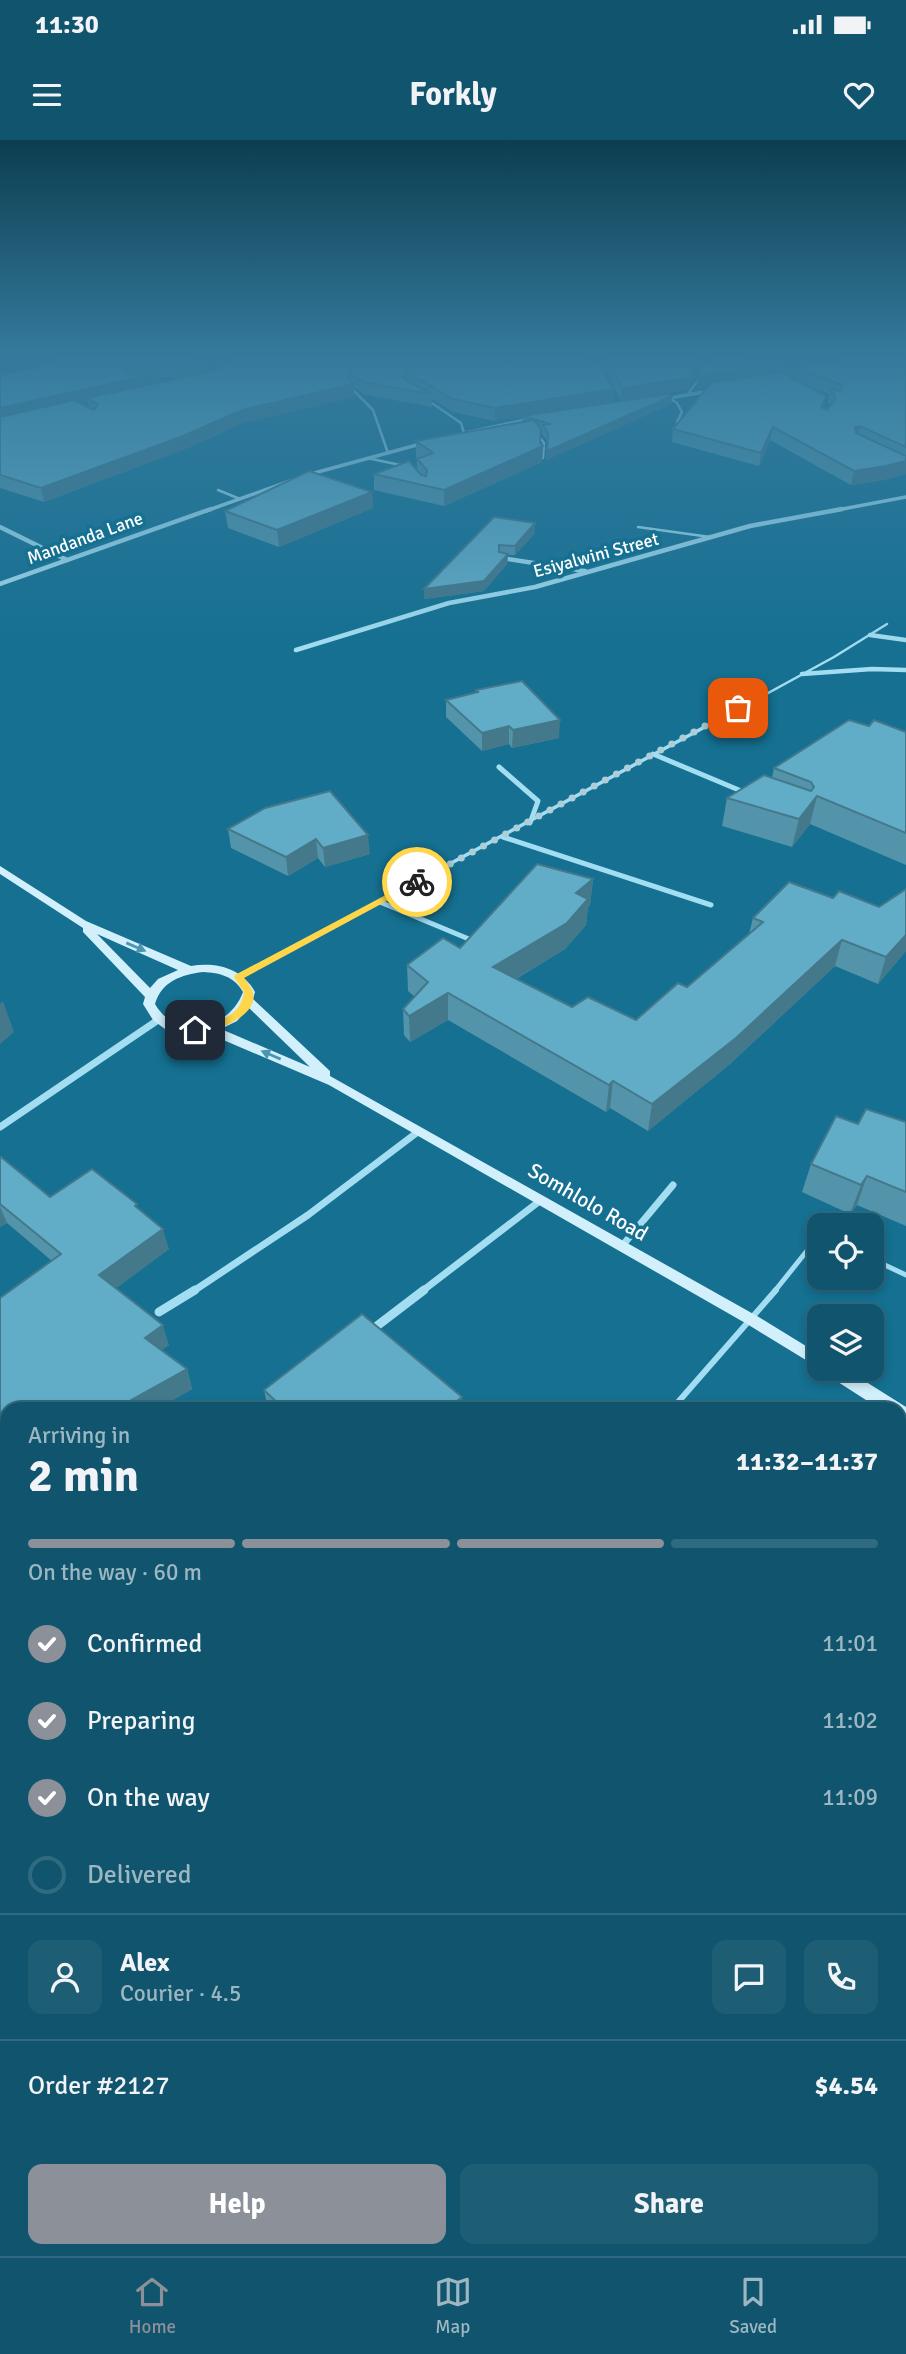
<!DOCTYPE html>
<meta charset="utf-8">
<style>
:root{--surface:#10546d;--page:#1e5e75;--text:#f1f3f6;--muted:#9cb7c2;--line:#306a80;--accent:#8c9099}
body{margin:0;font-family:Signika,sans-serif;background:var(--page);color:var(--text);height:100vh;display:flex;flex-direction:column;font-size:26px;white-space:nowrap}
*{box-sizing:border-box;margin:0}
p{font-size:23px;color:var(--muted)}
.icon{flex:none;width:38px;height:38px;fill:none;stroke:currentColor;stroke-width:2;stroke-linecap:round;stroke-linejoin:round}
.map{position:relative;flex:1;overflow:hidden}
.panel{position:absolute;left:0px;top:1262px;width:906px;height:856px;display:flex;flex-direction:column;background:var(--surface);border-radius:21px 21px 0 0;box-shadow:0 4px 10px #0003,0 0 0 2px var(--line)}
.panel>*{flex:none}
.controls{position:absolute;left:807px;top:1073px;display:grid;gap:14px}
.controls a{display:grid;place-items:center;width:77px;height:77px;border-radius:14px;background:var(--surface);box-shadow:0 4px 10px #0003,0 0 0 2px var(--line);font-size:35px}
.pin{position:absolute;display:grid;place-items:center;width:60px;height:60px;color:#fff;margin:-30px;border-radius:14px;box-shadow:0 4px 10px #0006}
.courier{position:absolute;display:grid;place-items:center;width:70px;height:70px;margin:-35px;border:5px solid #ffd54a;border-radius:50%;background:#fff;color:#222;box-shadow:0 2px 9px #0007}
.head em{font-style:normal;font-weight:800}
.head div{display:flex;flex-direction:column-reverse}
.head{display:flex;align-items:center;justify-content:space-between;height:119px;padding:0 28px}
h1{font-size:46px;font-weight:800;line-height:52px}
.bar{display:grid;grid-template-columns:repeat(4,1fr);gap:10px 7px;align-content:center;height:84px;padding:0 28px}
.bar i{height:9px;border-radius:5px;background:var(--line)}
.bar .current{background:var(--accent)}
.bar p{grid-column:span 4}
.line{display:flex;align-items:center;gap:18px;padding:0 28px;border-top:2px solid var(--line)}
.line div{flex:1}
.round{display:grid;place-items:center;flex:none;width:74px;height:74px;border-radius:14px;background:var(--page)}
ol{padding:0 28px;list-style:none}
li{display:flex;align-items:center;gap:21px;height:77px}
li p{margin-inline-start:auto}
li .icon{padding:7px;border-radius:50%;background:var(--accent);color:#fff;stroke-width:4}
li:last-child{color:var(--muted)}
li i{width:38px;height:38px;border:4px solid var(--line);border-radius:50%}
.button{display:flex;gap:14px;margin-top:auto;padding:14px 28px}
.button a{flex:1;height:80px;border-radius:14px;background:var(--accent);color:#fff;font-size:28px;font-weight:800;line-height:80px;text-align:center}
.button a+a{background:var(--page);color:var(--text)}
.status{display:flex;justify-content:space-between;align-items:center;height:49px;padding:0 35px;background:var(--surface);direction:ltr}
.status svg{height:19px;fill:currentColor}
header{display:flex;justify-content:space-between;align-items:center;height:91px;padding:0 28px;background:var(--surface);font-size:32px;font-weight:800}
.tabs{display:flex;justify-content:space-around;align-items:center;height:98px;border-top:2px solid var(--line);background:var(--surface);font-size:19px;color:var(--muted)}
.tabs a{display:grid;justify-items:center;gap:4px}
.tabs .current{color:var(--accent)}
.map>svg:first-child{display:block}
.lines{fill:none;stroke-linecap:round;stroke-linejoin:round}
.lane-far4{stroke:#a3ddf1;stroke-width:2.5}
.lane-far3{stroke:#a3ddf1;stroke-width:3.5}
.lane-far2{stroke:#a3ddf1;stroke-width:5}
.lane-far1{stroke:#a3ddf1;stroke-width:6}
.lane{stroke:#a3ddf1;stroke-width:8}
.street-far4{stroke:#a3ddf1;stroke-width:3.5}
.street-far3{stroke:#a3ddf1;stroke-width:4.5}
.street-far2{stroke:#a3ddf1;stroke-width:5}
.street-far1{stroke:#a3ddf1;stroke-width:7}
.street{stroke:#a3ddf1;stroke-width:9}
.secondary{fill:#d1f0fb;fill-rule:evenodd}
.wall{fill:#5394aa;fill-rule:evenodd}
.shaded-wall{fill:#44788b}
.building{fill:#61acc6;stroke:#44788b;stroke-width:2}
.oneway{fill:#4d96b1}
.route{fill:#ffd54a}
.done{stroke:#adcdd8;stroke-width:7;stroke-dasharray:0 12.6}
.labels{text-anchor:middle;stroke-width:7;stroke-linejoin:round;paint-order:stroke}
.far-street-label{font-size:18px;fill:#fff;stroke:#157091}
.street-label{font-size:21px;fill:#fff;stroke:#157091}
</style>
<div class="status"><b>11:30</b><svg viewBox="0 0 49 12"><path d="M0 12V9h3v3zM5 12V6h3v6zM10 12V3h3v9zM15 12V0h3v12zM26 1h20v11H26zM47 4h2v5h-2z"/></svg></div>
<header><svg class="icon" aria-label="menu" viewBox="0 0 24 24"><path d="M4 6h16M4 12h16M4 18h16"/></svg>Forkly<svg class="icon" aria-label="heart" viewBox="0 0 24 24"><path d="M12 20l-8-8c-3-5 5-10 8-4 3-6 11-1 8 4z"/></svg></header>
<div class="map">
<svg width="906" height="2116" viewBox="0 0 906 2116">
<rect width="100%" height="100%" fill="#157091"/>
<g class="lines">
<g class="lane-far4">
<polyline points="351,248 373,270 388,313"/>
<polyline points="687,255 706,230 694,223"/>
<polyline points="669,258 677,263 682,272 677,282"/>
<polyline points="426,259 461,283 464,293"/>
<polyline points="536,292 544,303 543,318"/>
<polyline points="367,318 405,326"/>
<polyline points="218,350 240,359"/>
<polyline points="638,387 710,397"/>
<polyline points="739,569 834,517 887,484"/>
</g>
<polyline class="lane-far3" points="263,824 742,567"/>
<g class="lane-far2">
<polyline points="238,837 266,822"/>
<polyline points="872,1119 906,1135"/>
<polyline points="774,1152 810,1107 819,1103"/>
</g>
<polyline class="lane-far1" points="672,1269 776,1150"/>
<polyline class="lane" points="431,2116 435,2110"/>
<g class="street-far4">
<polyline points="196,224 203,222 206,216"/>
<polyline points="663,259 710,251"/>
<polyline points="456,295 530,279"/>
<polyline points="307,335 424,303"/>
<polyline points="206,371 293,340"/>
<polyline points="832,371 906,357"/>
</g>
<g class="street-far3">
<polyline points="0,387 67,420"/>
<polyline points="502,418 585,431"/>
<polyline points="0,444 211,369"/>
<polyline points="870,495 906,500"/>
<polyline points="296,510 449,463 535,447 750,386 842,369"/>
<polyline points="802,534 872,529 906,530"/>
</g>
<g class="street-far2">
<polyline points="653,614 746,653"/>
<polyline points="499,627 538,661 530,683"/>
<polyline points="503,697 711,765"/>
<polyline points="380,762 476,802"/>
</g>
<g class="street-far1">
<polyline points="0,987 158,880"/>
<polyline points="622,1106 673,1045"/>
<polyline points="192,1152 308,1075 419,991"/>
<polyline points="421,1152 541,1060"/>
</g>
<g class="street">
<polyline points="159,1172 195,1150"/>
<polyline points="369,1192 424,1150"/>
<polyline points="0,1549 7,1545"/>
</g>
<g class="secondary">
<path d="M0,726L86,781L191,826C216,822 242,828 255,852L253,859L330,931V936L757,1176L819,1214V1228L747,1184L329,945L207,893L185,894L165,889L153,880L143,864L145,857L83,792V788L0,734ZM97,794L178,830L158,839L150,848ZM203,832C220,833 234,836 243,852C229,890 177,902 155,864C162,841 181,835 203,832ZM249,868L310,927L221,889L237,881Z"/>
<polygon points="822,1228 844,1228 906,1267 906,1283 900,1280 900,1269 880,1269 824,1233"/>
</g>
</g>
<g class="wall">
<path d="M53,216H200L196,219L207,222L206,216H906V334L883,340L851,345L770,300L759,326L672,302L673,289L709,245L697,249L705,226L701,224L700,231L686,250L621,260L607,235L603,230L614,249L613,262L495,281L453,272L432,259V267L363,254L354,247V257L243,283L185,309L44,362L0,348V236L54,222ZM209,224L218,227L210,231ZM767,230L770,231L775,233L766,234ZM792,232L791,238L784,234ZM160,237H168L175,239L161,242ZM800,242L829,254L828,262L830,266L827,270L824,269ZM88,262L89,268L81,264Z"/>
<polygon points="672,256 671,264 546,320 548,302 542,294 542,290 541,290 540,303 543,306 542,322 444,366 374,350 374,334 417,331 417,319 418,318 416,317 416,301 522,283 522,276"/>
<polygon points="372,352 373,368 279,407 228,388 225,371"/>
<polygon points="494,377 535,393 515,415 508,415 507,424 484,451 424,459"/>
<polygon points="476,550 559,598 512,608 509,604 482,611 446,577 446,560 476,552"/>
<polygon points="869,586 906,592 906,725 810,684 792,707 722,686 727,658 772,638 774,628"/>
<polygon points="265,668 370,714 325,727 318,718 288,736 231,708 228,689"/>
<polygon points="593,739 590,765 588,767 586,785 565,809 516,839 572,867 636,880 687,847 749,794 753,778 906,811 878,844 835,826 730,924 648,991 610,968 606,972 448,880 410,902 404,895 403,869 415,857 408,851 407,825 460,808"/>
<polygon points="906,982 906,1086 857,1065 850,1074 802,1052 811,1024 858,984"/>
<polygon points="0,1017 50,1057 139,1069 169,1109 116,1148 169,1205 161,1210 187,1229 192,1249 157,1269 7,1269 7,1321 3,1317 0,1319 0,1158 52,1121 7,1083 0,1087"/>
<polygon points="264,1250 462,1257 461,1269 268,1269"/>
<polygon points="900,1425 906,1430 906,1597 900,1592"/>
<polygon points="906,1867 906,1948 900,1943 900,1877"/>
<polygon points="704,2110 794,2110 790,2116 710,2116"/>
</g>
<g class="shaded-wall">
<polygon points="186,216 200,216 188,226"/>
<polygon points="221,216 240,216 222,227"/>
<polygon points="811,216 859,216 799,228 796,241 790,241 792,232 781,235 783,222"/>
<polygon points="702,219 700,231 686,250 621,260 622,248"/>
<polygon points="209,223 210,235 183,241 181,229"/>
<polygon points="130,226 132,239 159,233 161,246 87,258 88,262 0,282 0,268 126,230"/>
<polygon points="767,226 765,238 718,243 697,249 698,236 722,230"/>
<polygon points="350,232 350,245 353,244 354,257 243,283 185,309 44,362 41,348 242,270 347,237"/>
<polygon points="407,233 408,245 403,248 403,235"/>
<polygon points="614,249 613,262 495,281 495,268"/>
<polygon points="672,256 671,264 546,320 547,311"/>
<polygon points="860,286 857,299 855,287"/>
<polygon points="773,287 770,300 759,326 761,313"/>
<polygon points="543,306 542,322 444,366 444,350"/>
<polygon points="906,321 906,334 883,340 851,345 854,331"/>
<polygon points="372,352 373,368 279,407 277,390"/>
<polygon points="535,383 535,393 515,415 515,406"/>
<polygon points="508,414 507,424 484,451 424,459 424,449"/>
<polygon points="560,580 559,598 512,608 513,590"/>
<polygon points="509,586 509,604 482,611 482,593"/>
<polygon points="817,656 810,684 792,707 799,679"/>
<polygon points="368,695 370,714 325,727 323,708"/>
<polygon points="316,699 318,718 288,736 286,717"/>
<polygon points="593,739 590,765 588,767 586,785 565,809 492,853 493,827"/>
<polygon points="906,795 906,811 878,844 886,817"/>
<polygon points="842,800 835,826 730,924 648,991 652,964"/>
<polygon points="448,853 448,880 410,902 409,876"/>
<polygon points="3,861 14,892 0,904 0,864"/>
<polygon points="613,941 610,968 606,972 609,945"/>
<polygon points="867,1036 857,1065 850,1074 861,1045"/>
<polygon points="0,1067 7,1083 0,1087"/>
<polygon points="163,1089 169,1109 106,1156 99,1135"/>
<polygon points="163,1185 169,1205 151,1218 145,1198"/>
<polygon points="187,1229 192,1249 157,1269 115,1269"/>
<polygon points="462,1257 461,1269 447,1269"/>
<polygon points="369,2110 373,2110 369,2116 365,2116"/>
</g>
<g class="building">
<polygon points="53,216 188,216 209,223 181,229 166,224 130,226 126,230 129,235 159,233 0,268 0,236 54,222"/>
<polygon points="236,216 586,216 598,223 614,249 495,268 453,259 407,233 403,235 404,239 432,254 362,242 350,232 347,237 353,244 242,270 183,296 41,348 0,335 0,277 74,260 94,270 98,264 87,258 212,231"/>
<polygon points="601,216 695,216 702,219 687,238 622,248 608,222"/>
<polygon points="710,216 738,216 767,226 719,233 722,230 698,236 711,216"/>
<polygon points="762,216 811,216 783,222"/>
<polygon points="845,216 906,216 906,307 860,286 855,287 856,293 906,316 906,321 886,326 854,331 773,287 761,313 673,289 711,243 780,232 823,254 826,257 821,267 827,270 836,258 830,249 840,251 842,245 799,228 793,229"/>
<polygon points="669,254 672,256 547,311 548,294 543,285 551,284 522,276"/>
<polygon points="534,280 541,289 540,303 543,306 444,350 374,334 409,321 421,335 426,336 427,330 417,319 433,313 416,301"/>
<polygon points="309,331 372,352 277,390 225,371"/>
<polygon points="494,377 535,383 515,406 499,405 499,412 508,414 484,441 424,449"/>
<polygon points="522,541 560,580 513,590 509,586 482,593 446,560 478,552 476,550"/>
<polygon points="849,580 869,586 874,580 906,592 906,693 817,656 799,679 727,658 764,635 811,651 814,647 811,642 774,628"/>
<polygon points="330,651 368,695 323,708 316,699 286,717 228,689 265,668"/>
<polygon points="537,724 593,739 576,753 588,759 567,783 493,827 572,867 588,857 636,880 678,843 687,847 763,782 753,778 789,742 833,758 839,751 879,767 906,749 906,795 886,817 842,800 736,898 652,964 613,941 609,945 448,853 409,876 403,869 428,842 407,825 443,798 460,808"/>
<polygon points="866,969 906,982 906,1052 867,1036 861,1045 811,1024 836,976 858,984"/>
<polygon points="0,1017 1,1017 50,1057 92,1029 137,1064 135,1066 163,1089 99,1135 163,1185 145,1198 187,1229 115,1269 7,1269 7,1314 0,1306 0,1158 61,1114 0,1064"/>
<polygon points="362,1174 462,1257 447,1269 284,1269 264,1250"/>
<polygon points="900,1425 906,1430 906,1564 900,1559"/>
<polygon points="906,1879 906,1928 900,1923 900,1890"/>
<polygon points="289,2110 369,2110 365,2116 294,2116"/>
<polygon points="715,2110 794,2110 790,2116 721,2116"/>
</g>
<defs><path id="oneway-solid" d="M-6-.8H1V-3.2L6.5 0L1 3.2V.8H-6Z" transform="scale(1.75)"/></defs>
<g class="oneway">
<use href="#oneway-solid" transform="translate(136 807) rotate(23)"/>
<use href="#oneway-solid" transform="translate(271 915) rotate(-157)"/>
</g>
<linearGradient id="sky" x2="0" y2="1"><stop stop-color="#0c3e50"/><stop offset="0.42" stop-color="#357a9d"/><stop offset="1" stop-color="#357a9d" stop-opacity="0"/></linearGradient>
<rect width="906" height="512" fill="url(#sky)"/>
<path class="route" d="M414,740L422,742L244,838C247,842 252,848 253,853C259,878 209,894 191,893V888C213,883 241,879 244,852L234,837L235,835Z"/>
<g class="lines">
<polyline class="done" points="417,742 738,568"/>
</g>
<g class="labels">
<g class="far-street-label">
<text transform="translate(85 398) rotate(-20)" y="6">Mandanda Lane</text>
<text transform="translate(596 415) rotate(-15)" y="6">Esiyalwini Street</text>
</g>
<g class="street-label">
<text transform="translate(588 1062) rotate(30)" y="7">Somhlolo Road</text>
</g>
</g>
</svg>
<div class="controls">
<a><svg class="icon" aria-label="locate" viewBox="0 0 24 24"><circle cx="12" cy="12" r="6"/><path d="M12 2v4M12 18v4M2 12h4M18 12h4"/></svg></a>
<a><svg class="icon" aria-label="layers" viewBox="0 0 24 24"><path d="M12 4l9 5-9 5-9-5zM3 14l9 5 9-5"/></svg></a>
</div>
<div class="pin" style="left:738px;top:568px;background:#ea580c"><svg class="icon" aria-label="bag" viewBox="0 0 24 24"><path d="M5 8h14l-1 12H6zM9 8a3 3 0 0 1 6 0"/></svg></div>
<div class="pin" style="left:195px;top:890px;background:#1f2937"><svg class="icon" aria-label="home" viewBox="0 0 24 24"><path d="M3 11l9-7 9 7M6 9v11h12V9"/></svg></div>
<div class="courier" style="left:417px;top:742px"><svg class="icon" aria-label="bike" viewBox="0 0 24 24"><circle cx="6" cy="16" r="4"/><circle cx="18" cy="16" r="4"/><path d="M6 16l4-8h5l3 8M10 8l3 8H6M13 5h3"/></svg></div>
<section class="panel">
<div class="head"><div><h1>2 min</h1><p>Arriving in</p></div><em>11:32–11:37</em></div>
<div class="bar"><i class="current"></i><i class="current"></i><i class="current"></i><i></i><p>On the way · 60 m</p></div>
<ol>
<li><svg class="icon" aria-label="check" viewBox="0 0 24 24"><path d="M5 12l5 5 9-10"/></svg>Confirmed<p>11:01</p></li>
<li><svg class="icon" aria-label="check" viewBox="0 0 24 24"><path d="M5 12l5 5 9-10"/></svg>Preparing<p>11:02</p></li>
<li><svg class="icon" aria-label="check" viewBox="0 0 24 24"><path d="M5 12l5 5 9-10"/></svg>On the way<p>11:09</p></li>
<li><i></i>Delivered</li>
</ol>
<div class="line" style="height:126px"><a class="round"><svg class="icon" aria-label="person" viewBox="0 0 24 24"><circle cx="12" cy="8" r="4"/><path d="M4 21q1-7 8-7t8 7"/></svg></a><div><b>Alex</b><p>Courier · 4.5</p></div><a class="round"><svg class="icon" aria-label="chat" viewBox="0 0 24 24"><path d="M4 5h16v11H9l-5 4z"/></svg></a><a class="round"><svg class="icon" aria-label="phone" viewBox="0 0 24 24"><path d="M5 4h4l2 5-3 2q2 4 5 5l2-3 5 2v4C11 20 4 13 5 4z"/></svg></a></div>
<div class="line" style="height:91px"><div>Order #2127</div><b>$4.54</b></div>
<div class="button"><a>Help</a><a>Share</a></div>
</section>
</div>
<nav class="tabs">
<a class="current"><svg class="icon" aria-label="home" viewBox="0 0 24 24"><path d="M3 11l9-7 9 7M6 9v11h12V9"/></svg>Home</a>
<a><svg class="icon" aria-label="map" viewBox="0 0 24 24"><path d="M3 6l6-2 6 2 6-2v14l-6 2-6-2-6 2zM9 4v14M15 6v14"/></svg>Map</a>
<a><svg class="icon" aria-label="saved" viewBox="0 0 24 24"><path d="M7 4h10v16l-5-4-5 4z"/></svg>Saved</a>
</nav>
